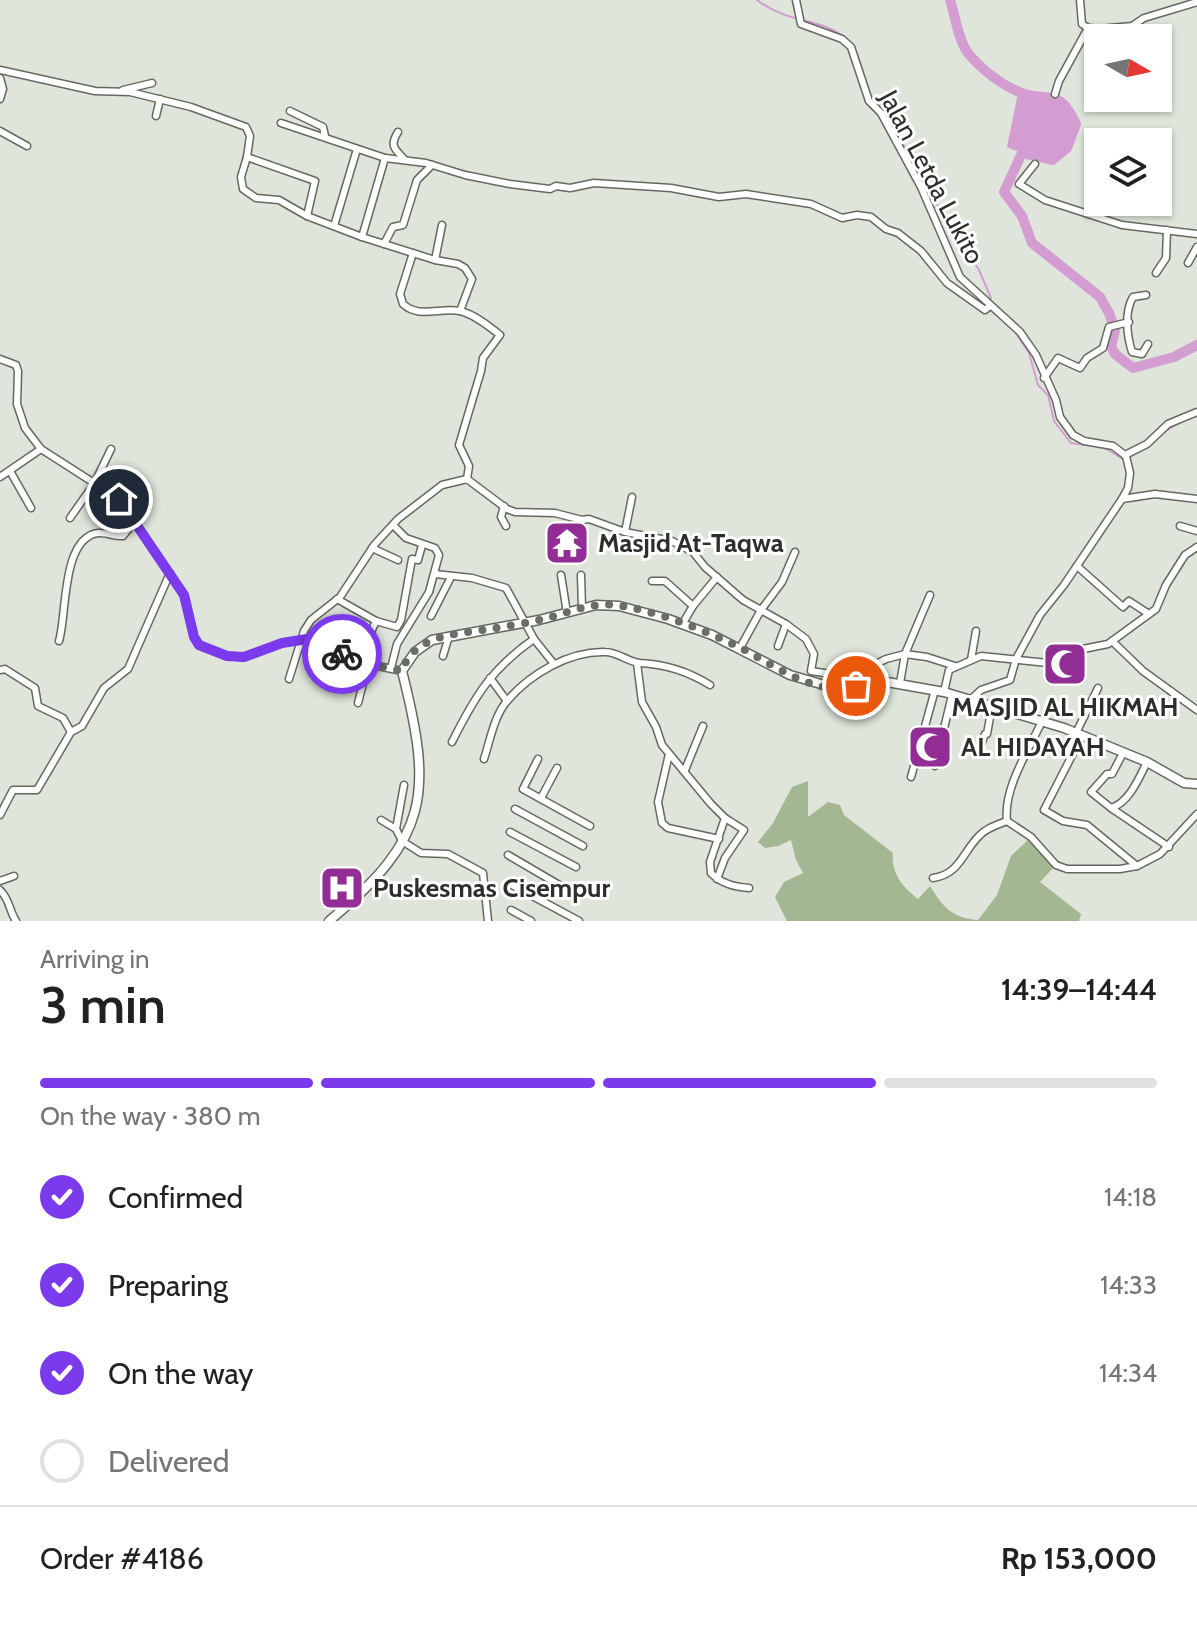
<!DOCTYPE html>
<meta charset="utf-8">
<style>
:root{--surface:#fff;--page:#f2f2f2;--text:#202124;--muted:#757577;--line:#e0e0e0;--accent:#7c3aed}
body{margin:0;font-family:Cabin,sans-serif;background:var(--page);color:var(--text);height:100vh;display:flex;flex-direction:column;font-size:30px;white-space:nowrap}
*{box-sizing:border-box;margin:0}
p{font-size:26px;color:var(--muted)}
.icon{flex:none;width:44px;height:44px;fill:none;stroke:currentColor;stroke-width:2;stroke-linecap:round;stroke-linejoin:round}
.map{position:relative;height:921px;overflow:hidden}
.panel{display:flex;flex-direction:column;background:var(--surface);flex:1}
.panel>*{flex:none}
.needle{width:52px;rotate:99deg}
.tools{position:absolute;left:1084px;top:24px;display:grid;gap:16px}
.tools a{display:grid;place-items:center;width:88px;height:88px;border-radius:0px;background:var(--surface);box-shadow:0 2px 6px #0004;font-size:40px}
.pin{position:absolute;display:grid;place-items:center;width:68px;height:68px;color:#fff;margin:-34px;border:4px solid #fff;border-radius:50%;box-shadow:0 2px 8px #0007}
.courier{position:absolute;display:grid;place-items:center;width:80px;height:80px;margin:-40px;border:6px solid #7c3aed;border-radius:50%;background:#fff;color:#222;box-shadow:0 2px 10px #0007}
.head em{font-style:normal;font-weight:600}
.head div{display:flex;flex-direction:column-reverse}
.head{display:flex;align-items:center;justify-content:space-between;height:136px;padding:0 40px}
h1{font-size:52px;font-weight:600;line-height:60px}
.bar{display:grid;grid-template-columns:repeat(4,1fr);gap:12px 8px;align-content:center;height:96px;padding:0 40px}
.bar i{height:10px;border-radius:6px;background:var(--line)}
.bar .on{background:var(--accent)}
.bar p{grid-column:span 4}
.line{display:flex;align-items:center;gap:20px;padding:0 40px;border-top:2px solid var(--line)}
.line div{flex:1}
ol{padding:0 40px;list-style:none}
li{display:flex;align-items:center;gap:24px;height:88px}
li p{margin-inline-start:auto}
li .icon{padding:8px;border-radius:50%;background:var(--accent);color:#fff;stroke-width:4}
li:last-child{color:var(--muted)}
li i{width:44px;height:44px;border:4px solid var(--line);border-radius:50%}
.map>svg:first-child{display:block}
.green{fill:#a3b892}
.water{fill:#d39dd2}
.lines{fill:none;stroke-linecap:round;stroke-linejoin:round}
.stream{stroke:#d39dd2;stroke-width:2}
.river{stroke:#d39dd2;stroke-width:10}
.minor-casing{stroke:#646960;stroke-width:9}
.tertiary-casing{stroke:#646960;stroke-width:11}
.minor{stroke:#fff;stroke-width:6}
.tertiary{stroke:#fff;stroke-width:8}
.done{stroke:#6a6e68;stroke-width:8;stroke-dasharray:0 14.4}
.route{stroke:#7c3aed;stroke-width:10}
.labels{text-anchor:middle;stroke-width:6;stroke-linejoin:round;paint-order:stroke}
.street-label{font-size:26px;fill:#2b2e2a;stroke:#fff}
.poi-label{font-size:26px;font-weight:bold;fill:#2b2e2a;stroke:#fff;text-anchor:start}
</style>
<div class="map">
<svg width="1197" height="921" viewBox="0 0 1197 921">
<rect width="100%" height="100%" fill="#dfe5da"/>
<path class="green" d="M808,781V817L828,802L840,805L844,815L893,853C891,874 903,887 918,899L930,886C943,907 952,918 978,920L997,895L1011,856L1031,837L1056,865L1040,882L1081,914L1079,921H787L775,897L784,882L803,873L796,860L791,840L778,846L765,848L758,842L773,823L792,787Z"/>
<path class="water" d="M1026,91C1055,97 1064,96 1076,124L1067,148L1052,160L1022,153L1007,147L1018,93Z"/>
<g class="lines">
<g class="stream">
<path d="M757,0C800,33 849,10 863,73"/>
<polyline points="869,94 890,113 894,131 927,181 938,206 979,270 991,298 989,302"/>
<polyline points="989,309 1000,318"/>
<polyline points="1014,330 1029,353 1038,385 1048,395 1054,421 1071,443 1094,446"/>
<polyline points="1189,419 1197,416"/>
<polyline points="1164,432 1179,423"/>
<polyline points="1101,446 1123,459"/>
<polyline points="1129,457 1144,449"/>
</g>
<path class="river" d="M950,0C955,15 958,40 968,53C979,67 1000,84 1017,91C1046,105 1058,84 1076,124L1067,148L1052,160L1022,153L1004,192L1022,216L1032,243L1100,297L1109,313L1115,330L1111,346L1115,354L1133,368L1174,357L1197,345"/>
<g class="minor-casing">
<g id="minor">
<polyline points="796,0 801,24 842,39 851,47 869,101 881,113 921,187 960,277 1020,332 1036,355 1056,400 1060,417 1073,435 1084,441 1113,446 1126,456 1130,473 1128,488 1122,499 1064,585 1040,615 1016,659 1010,680 981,690 969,701"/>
<polyline points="1080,0 1082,24 1088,28 1100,29 1132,26 1144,18 1197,2"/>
<polyline points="0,70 95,91 130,92 191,107 246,127 250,136 247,157 315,181 307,216 362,237 435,260 458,264 465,268 472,279 460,311"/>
<polyline points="0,78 3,89 0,99"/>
<polyline points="123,90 152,83"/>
<polyline points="1055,94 1059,81 1088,28"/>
<polyline points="290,111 323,127 325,136"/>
<polyline points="156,116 160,99"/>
<polyline points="281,123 385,158 426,163 465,175 510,184 550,189 556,186 570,188 594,183 671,188 719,197 746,194 811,204 842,218 857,215 871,217 886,229 898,233 921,251 947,283 985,310 990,306"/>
<polyline points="0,131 27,146"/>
<path d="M398,132C389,146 395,149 404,159"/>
<polyline points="247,157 241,177 243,189 256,198 279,200 307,216"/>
<polyline points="1035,164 1019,184 1045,200 1122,225 1197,234"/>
<polyline points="334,226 357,149"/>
<polyline points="362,237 385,158"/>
<polyline points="384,244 393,227 403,225 417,180 432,165"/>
<path d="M413,253L400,294L403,304C419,319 440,307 460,311C474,314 490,327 500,335L483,358L481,371L459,445L469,466L467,479"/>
<polyline points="435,260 442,225"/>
<polyline points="1188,263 1197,247"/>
<polyline points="1156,273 1166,258 1167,230"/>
<path d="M1146,295L1133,297C1124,312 1127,336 1132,352L1142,354L1148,344"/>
<polyline points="0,359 16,365 18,371 17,404 25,428 41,449 119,499 184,595 194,637 199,645 227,656 244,657 282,643 307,639 368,664 402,671"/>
<polyline points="1044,378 1058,358 1080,368 1087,358 1103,348 1109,327 1129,322"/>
<polyline points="1125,455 1147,444 1168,424 1197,412"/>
<polyline points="10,471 31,508"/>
<polyline points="0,477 41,449"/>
<polyline points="1122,499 1155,494 1197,499"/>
<polyline points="504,506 501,517 506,526"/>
<polyline points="70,518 94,484 111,449"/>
<polyline points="1180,526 1197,531"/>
<polyline points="625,532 632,497"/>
<polyline points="372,548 398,560"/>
<polyline points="1077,566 1123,607 1129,601 1149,614"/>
<polyline points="435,574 472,578 506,588 534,639 554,664"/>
<polyline points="561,575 567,613"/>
<polyline points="581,575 582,608"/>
<polyline points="652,581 665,581 693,606"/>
<polyline points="337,599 376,621 358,660"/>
<polyline points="431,616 451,577"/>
<polyline points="376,621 397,627 401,620 412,559 418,560 422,545"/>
<polyline points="683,623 693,606 717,577"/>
<path d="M59,641C67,616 61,538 98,533C106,532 115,537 123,536L135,521"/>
<polyline points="1112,641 1143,671 1197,710"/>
<polyline points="778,646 786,624"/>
<polyline points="740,648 761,610 782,582 795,552"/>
<polyline points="443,656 449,636"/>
<polyline points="971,660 976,631"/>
<polyline points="637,663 642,702 656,727 662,745 711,804 725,818 744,830 725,858 717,879"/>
<polyline points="391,668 397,644 429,592 439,555 435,548 406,538 393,525"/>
<polyline points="0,670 5,669 35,688 38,706 63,718 71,732"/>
<polyline points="490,678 507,701"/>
<polyline points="289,679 304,631 311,620 340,597 375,544 398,519 442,485 467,479 507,509 515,512 555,513 582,520 589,519 625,532 672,541 693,552 705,567 743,600 786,624 806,639 814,654 811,671 850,677 886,659 905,654 927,657 955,666"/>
<polyline points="900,683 905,654 930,595"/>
<polyline points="944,692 949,670 981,656 1048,663 1078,650 1108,644 1156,609 1166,585 1185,555 1197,547"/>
<polyline points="358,703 368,664"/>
<polyline points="1076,733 1098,688"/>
<polyline points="1082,736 1044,810 1063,821 1087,825 1137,866"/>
<path d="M452,742C475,696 492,668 534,639"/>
<polyline points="980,747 985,734 987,734 992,706"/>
<path d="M1123,753L1112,774H1107L1091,792L1111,808C1129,803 1139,778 1147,762"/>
<polyline points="669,754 658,802 662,823 668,828 719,839"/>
<path d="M484,759C490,741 494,716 507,701C530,674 569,651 605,652C618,652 628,662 640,663C664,664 689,672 710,685"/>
<polyline points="538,759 523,789 590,826"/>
<polyline points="935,766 952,695"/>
<polyline points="685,770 703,726"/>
<polyline points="911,777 935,690"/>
<polyline points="541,798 557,768"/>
<polyline points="1111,808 1169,847"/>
<polyline points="515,809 583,846"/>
<polyline points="0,815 13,790 37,790 71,732 82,726 104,688 128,669 170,573"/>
<path d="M725,818L710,862L711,873C720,883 736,887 749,888"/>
<polyline points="381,820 396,829 402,841 421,853 448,854 483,873 488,921"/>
<polyline points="1007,821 1031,837 1056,865 1067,869 1120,869 1137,866 1160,854 1197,814"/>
<polyline points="396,829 404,785"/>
<polyline points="510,832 576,867"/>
<polyline points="508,855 578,896"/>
<path d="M933,878C960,874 962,853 979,836C986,828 997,825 1007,821C1003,788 1029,750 1042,721"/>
<polyline points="0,881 14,876"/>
<polyline points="512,885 579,921"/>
<path d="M0,890C10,900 9,910 16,921"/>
<polyline points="511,910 531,921"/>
</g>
</g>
<g class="tertiary-casing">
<path id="tertiary" d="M329,921C430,837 433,794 402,671L415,652L432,640L539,620L596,605L619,606L668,619L712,635L790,675L838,689L887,682L944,692L1064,728L1147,762L1184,783L1197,784"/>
</g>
<use href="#minor" class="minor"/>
<use href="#tertiary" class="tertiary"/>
</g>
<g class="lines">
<path class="done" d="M342,654L368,664L402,671C414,634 458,634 490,629C508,626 527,623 544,619C568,613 591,602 616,605C657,611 699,628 737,646C772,663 815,698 856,686"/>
<polyline class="route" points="119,499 184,595 194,637 199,645 227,656 244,657 282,643 307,639 342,654"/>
</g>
<defs>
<g id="temple-square" transform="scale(2.3)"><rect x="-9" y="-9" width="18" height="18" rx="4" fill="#912d94" stroke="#fff"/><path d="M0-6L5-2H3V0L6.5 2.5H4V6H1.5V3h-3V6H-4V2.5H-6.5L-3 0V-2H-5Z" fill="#fff"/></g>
<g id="mosque-square" transform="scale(2.3)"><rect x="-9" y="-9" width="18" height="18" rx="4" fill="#912d94" stroke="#fff"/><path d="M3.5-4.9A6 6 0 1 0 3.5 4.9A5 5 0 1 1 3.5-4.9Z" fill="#fff"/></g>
<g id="hospital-square" transform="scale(2.3)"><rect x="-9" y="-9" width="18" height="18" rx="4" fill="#912d94" stroke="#fff"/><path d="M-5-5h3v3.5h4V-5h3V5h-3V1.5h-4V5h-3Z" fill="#fff"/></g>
</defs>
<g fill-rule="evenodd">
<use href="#temple-square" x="567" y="543"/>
<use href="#mosque-square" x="1065" y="664"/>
<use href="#mosque-square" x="930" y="747"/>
<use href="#hospital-square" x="342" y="888"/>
</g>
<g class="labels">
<g class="street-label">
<text transform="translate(932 177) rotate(62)" y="9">Jalan Letda Lukito</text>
</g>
<g class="poi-label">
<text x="598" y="552">Masjid At-Taqwa</text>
<text x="1065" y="716" text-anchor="middle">MASJID AL HIKMAH</text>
<text x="961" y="756">AL HIDAYAH</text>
<text x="373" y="897">Puskesmas Cisempur</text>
</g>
</g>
</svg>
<div class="tools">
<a><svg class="needle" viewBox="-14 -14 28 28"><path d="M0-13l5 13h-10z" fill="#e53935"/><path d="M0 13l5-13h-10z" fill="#757577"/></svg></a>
<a><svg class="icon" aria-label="layers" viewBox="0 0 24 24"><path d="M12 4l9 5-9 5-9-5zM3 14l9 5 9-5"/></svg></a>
</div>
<div class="pin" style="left:856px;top:686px;background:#ea580c"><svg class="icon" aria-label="bag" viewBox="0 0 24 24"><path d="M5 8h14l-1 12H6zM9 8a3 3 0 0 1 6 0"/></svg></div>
<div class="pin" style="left:119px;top:499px;background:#1f2937"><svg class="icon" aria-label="home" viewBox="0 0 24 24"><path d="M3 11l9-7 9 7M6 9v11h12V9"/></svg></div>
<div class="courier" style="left:342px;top:654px"><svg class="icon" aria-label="bike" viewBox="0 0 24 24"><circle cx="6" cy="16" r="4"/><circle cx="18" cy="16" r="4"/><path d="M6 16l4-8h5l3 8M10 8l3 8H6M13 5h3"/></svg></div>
</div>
<section class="panel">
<div class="head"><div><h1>3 min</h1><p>Arriving in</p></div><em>14:39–14:44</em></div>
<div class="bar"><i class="on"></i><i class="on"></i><i class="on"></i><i></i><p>On the way · 380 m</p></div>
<ol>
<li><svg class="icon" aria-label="check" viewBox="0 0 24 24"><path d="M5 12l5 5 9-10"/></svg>Confirmed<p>14:18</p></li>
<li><svg class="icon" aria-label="check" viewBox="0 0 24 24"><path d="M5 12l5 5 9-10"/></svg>Preparing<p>14:33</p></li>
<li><svg class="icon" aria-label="check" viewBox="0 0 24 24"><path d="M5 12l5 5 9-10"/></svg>On the way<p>14:34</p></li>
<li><i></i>Delivered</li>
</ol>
<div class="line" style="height:104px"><div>Order #4186</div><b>Rp 153,000</b></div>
</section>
